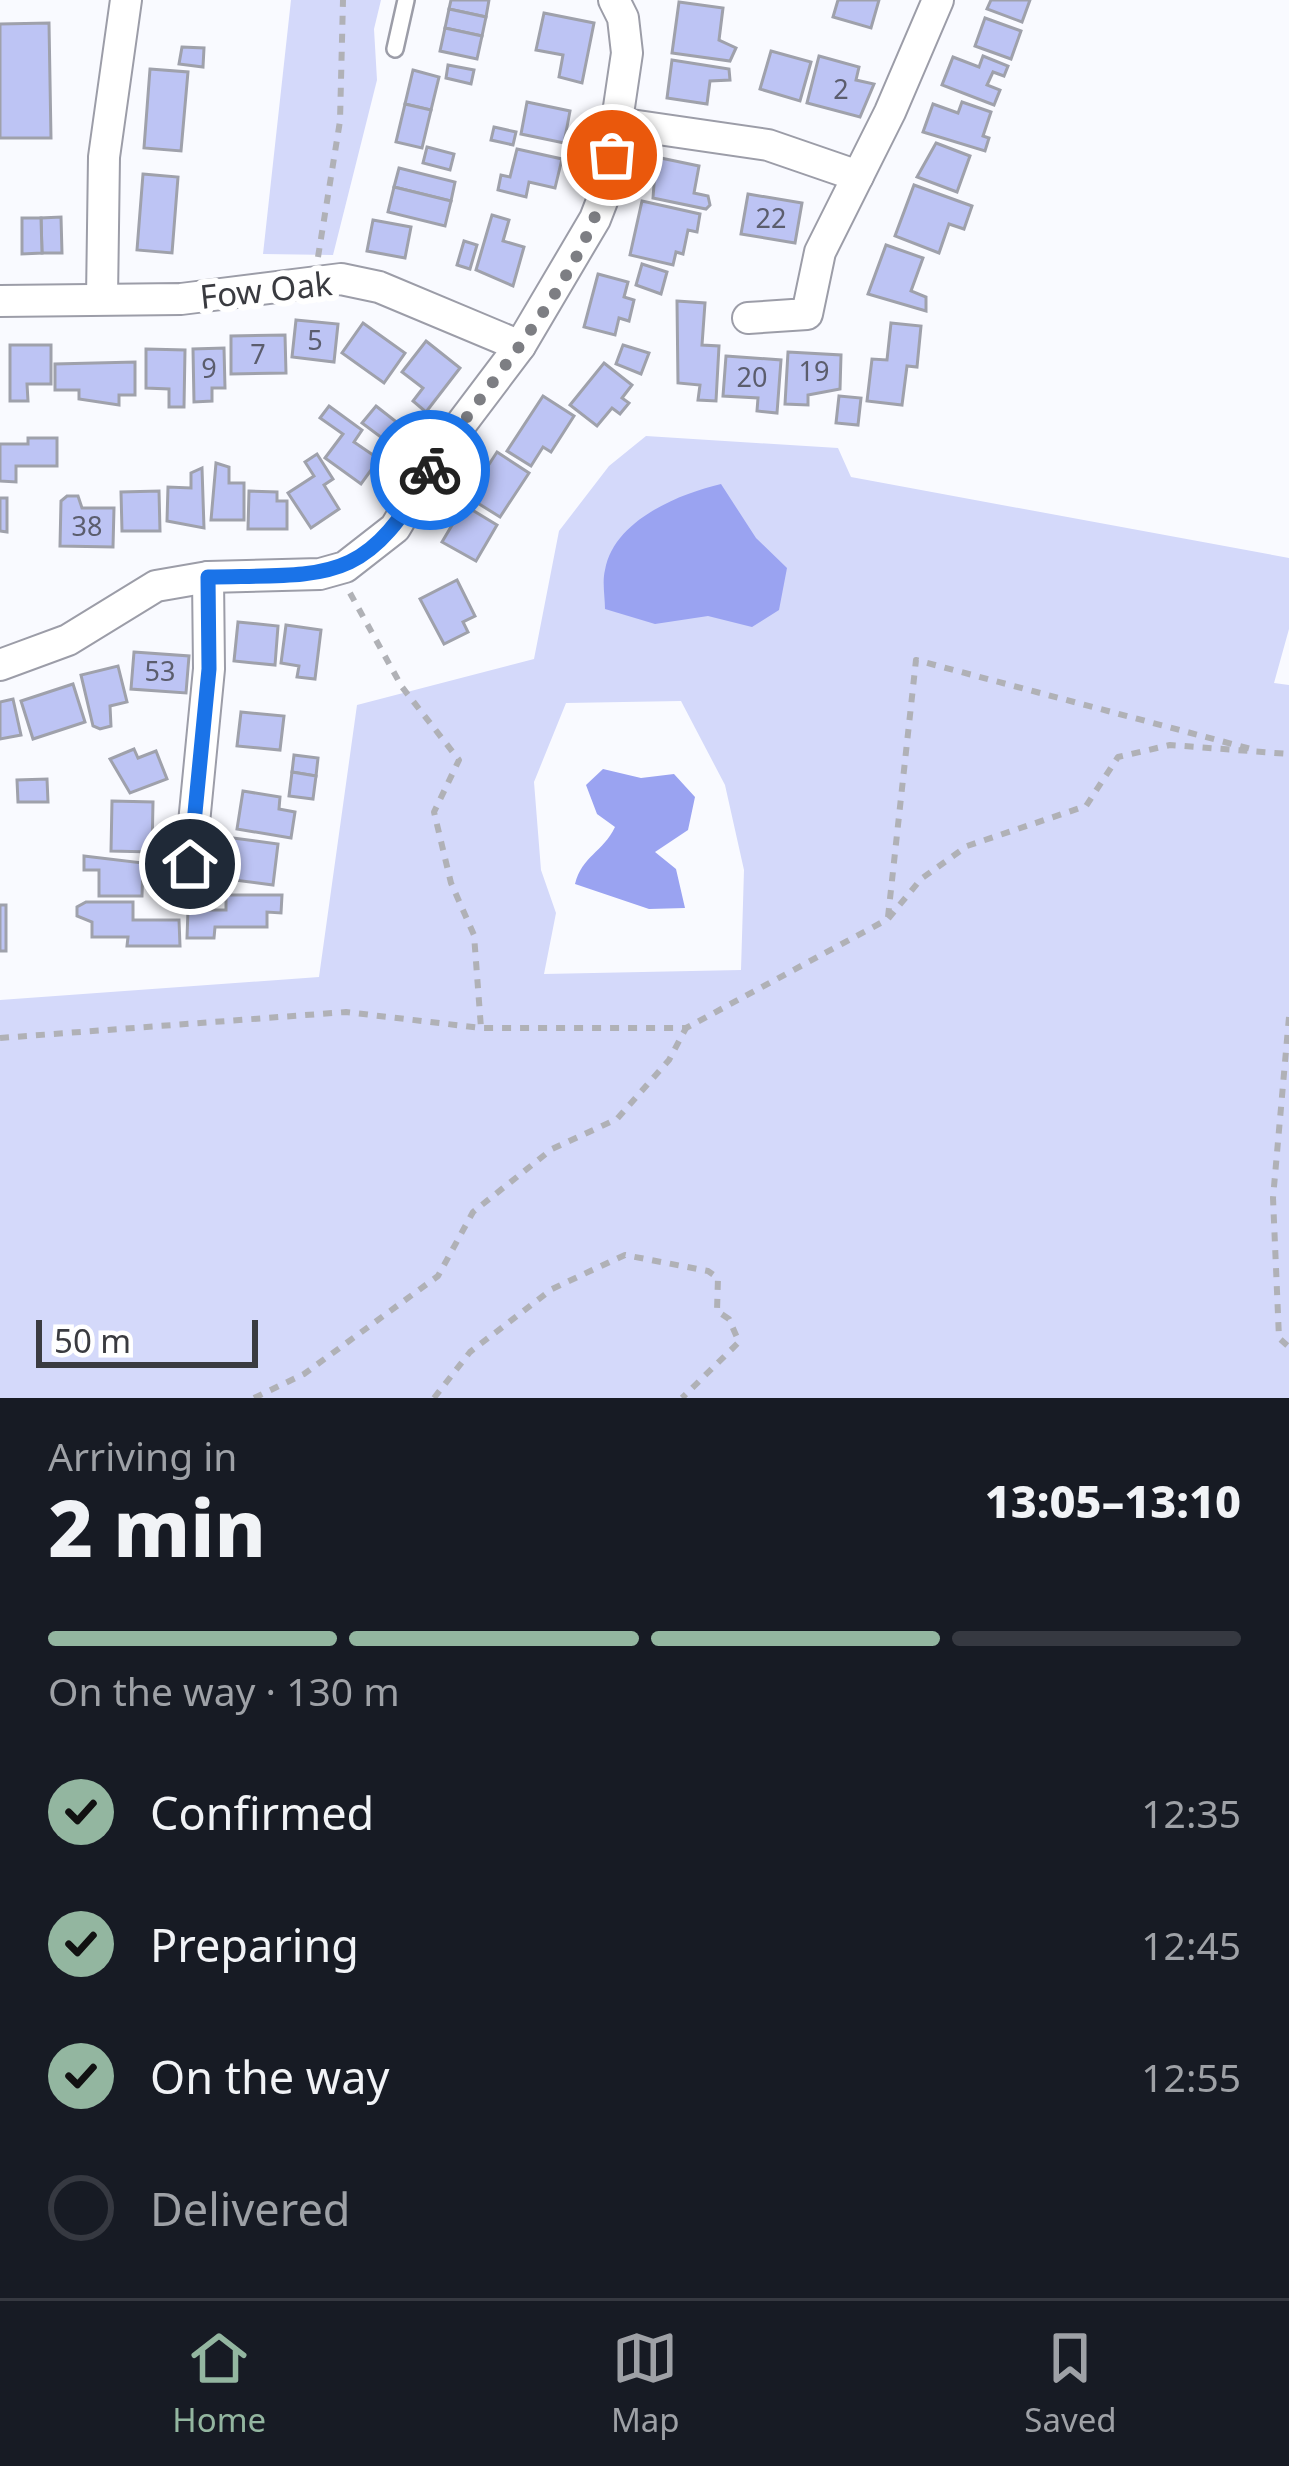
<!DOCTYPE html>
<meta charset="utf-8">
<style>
:root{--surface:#171b24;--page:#242831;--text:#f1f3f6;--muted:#9ea1a6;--line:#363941;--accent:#93b6a0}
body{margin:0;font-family:"Noto Sans",sans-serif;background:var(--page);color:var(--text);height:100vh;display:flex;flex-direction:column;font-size:45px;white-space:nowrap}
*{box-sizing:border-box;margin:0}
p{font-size:39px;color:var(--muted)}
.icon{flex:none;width:66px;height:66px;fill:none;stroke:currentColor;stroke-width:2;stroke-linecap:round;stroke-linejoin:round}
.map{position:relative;height:1398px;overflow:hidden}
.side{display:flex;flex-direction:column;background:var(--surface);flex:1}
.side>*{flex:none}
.scale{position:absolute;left:36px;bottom:30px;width:222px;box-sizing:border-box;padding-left:12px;border:6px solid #3a3b40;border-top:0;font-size:33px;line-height:42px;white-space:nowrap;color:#3a3b40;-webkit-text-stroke:9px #fff;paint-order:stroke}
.pin{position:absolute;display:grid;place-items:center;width:102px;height:102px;color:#fff;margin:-51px;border:6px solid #fff;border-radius:50%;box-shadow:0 3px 12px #0007}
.courier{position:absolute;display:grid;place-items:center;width:120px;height:120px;margin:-60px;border:9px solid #1a73e8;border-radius:50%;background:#fff;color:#222;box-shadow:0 3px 15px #0007}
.headline em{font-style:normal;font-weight:800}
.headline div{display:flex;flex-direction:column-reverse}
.headline{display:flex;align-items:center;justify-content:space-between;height:204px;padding:0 48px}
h1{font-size:78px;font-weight:800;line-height:90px}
.bar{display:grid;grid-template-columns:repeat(4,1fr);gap:18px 12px;align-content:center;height:144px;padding:0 48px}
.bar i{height:15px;border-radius:9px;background:var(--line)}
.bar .active{background:var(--accent)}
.bar p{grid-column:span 4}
ol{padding:0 48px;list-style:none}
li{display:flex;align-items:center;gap:36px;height:132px}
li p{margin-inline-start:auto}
li .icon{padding:12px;border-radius:50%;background:var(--accent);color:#111;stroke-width:4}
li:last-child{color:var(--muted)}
li i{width:66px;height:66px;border:6px solid var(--line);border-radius:50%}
.tab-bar{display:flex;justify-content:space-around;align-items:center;height:168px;border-top:3px solid var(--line);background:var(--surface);font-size:33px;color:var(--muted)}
.tab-bar a{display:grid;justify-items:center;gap:6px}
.tab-bar .active{color:var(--accent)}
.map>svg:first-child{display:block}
.green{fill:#d4d9fa;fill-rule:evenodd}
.water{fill:#9aa3f1}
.building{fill:#bdc4f4;stroke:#9fa1ab;stroke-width:3}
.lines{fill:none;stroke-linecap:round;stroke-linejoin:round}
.lane-casing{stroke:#9c9da8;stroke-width:20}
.street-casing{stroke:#9c9da8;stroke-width:34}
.path{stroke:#b0b1b6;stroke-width:6;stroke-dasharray:9 9;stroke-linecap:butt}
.lane{stroke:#fff;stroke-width:15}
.street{stroke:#fff;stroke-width:30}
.done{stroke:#7d7e83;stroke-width:12;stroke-dasharray:0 21.6}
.route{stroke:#1a73e8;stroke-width:15}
.labels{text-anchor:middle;stroke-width:12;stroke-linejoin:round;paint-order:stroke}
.number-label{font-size:27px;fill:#5b5d6d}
.street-label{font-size:33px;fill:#3a3b40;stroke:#fff}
</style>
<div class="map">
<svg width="1289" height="1398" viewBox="0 0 1289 1398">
<rect width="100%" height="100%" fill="#f9faff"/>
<g class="green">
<polygon points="291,0 381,0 374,29 377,80 333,255 263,254"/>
<path d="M646,436L838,448L851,477L1289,558V629L1274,683L1289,685V1398H0V1000L319,977L357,705L534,659L559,531L609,466ZM681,701L725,785L744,870L741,970L544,974L556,913L541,870L534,782L566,703Z"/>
</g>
<g class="water">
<path d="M721,484L756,538L787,568L779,610L752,627L708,616L655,624L605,609C605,597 602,582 605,570C614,520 679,494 721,484Z"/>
<path d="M603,769L641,778L674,774L695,797L688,830L655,852L676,869L685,908L649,909L575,884C582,856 603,852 615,827L597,814L586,785Z"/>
</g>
<g class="building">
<polygon points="451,0 489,0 486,17 449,9"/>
<polygon points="838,0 879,0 871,28 833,17"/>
<polygon points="991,0 1030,0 1022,22 987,9"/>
<polygon points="679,2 723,8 719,40 736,48 730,61 672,53"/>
<polygon points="449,9 486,17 482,36 445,28"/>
<polygon points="544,13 594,23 582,83 559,77 563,55 536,50"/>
<polygon points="985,18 1021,31 1011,59 975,46"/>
<polygon points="49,23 51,138 0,138 0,24"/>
<polygon points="445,28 482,36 477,59 440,51"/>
<polygon points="182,47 204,48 203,67 179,64"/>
<polygon points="771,51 811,62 800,101 760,89"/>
<polygon points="819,56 859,67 856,80 874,84 860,117 807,103"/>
<polygon points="983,56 1008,66 1004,76 993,72 987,85 1000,90 994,105 942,85 953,57 979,67"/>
<polygon points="672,60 729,69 730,80 710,81 707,104 667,98"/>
<polygon points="448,65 474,70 471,84 446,78"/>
<polygon points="150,69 188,72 181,151 144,148"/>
<polygon points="413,70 439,77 431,110 405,104"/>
<polygon points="527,102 570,111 564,143 521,134"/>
<polygon points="962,102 991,112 983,136 989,138 985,151 923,132 933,104 958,113"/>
<polygon points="405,104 431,110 422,148 396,142"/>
<polygon points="494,127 516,132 513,145 491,140"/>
<polygon points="936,143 970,156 957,192 917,177"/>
<polygon points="427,147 454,154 450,170 423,163"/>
<polygon points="517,149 562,159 555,188 529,182 526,197 498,190 501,175 510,177"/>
<polygon points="656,157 699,166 694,193 708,196 710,205 706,209 653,198"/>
<polygon points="399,168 455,182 451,201 394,187"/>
<polygon points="143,174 178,177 172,253 137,250"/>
<polygon points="914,185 972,206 964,229 949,224 939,253 895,236"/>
<polygon points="394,187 451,201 445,226 388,212"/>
<polygon points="748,194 802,203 795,243 741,234"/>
<polygon points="642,201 700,214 697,232 688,230 683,254 676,252 673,265 630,255"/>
<polygon points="492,215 509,220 503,241 524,247 513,286 476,270"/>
<polygon points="61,217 62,253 42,253 41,218"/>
<polygon points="22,218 41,218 42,253 22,254"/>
<polygon points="373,220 411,227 405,258 367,251"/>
<polygon points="464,241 477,245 470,269 457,265"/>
<polygon points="886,245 923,258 911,291 926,297 926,311 868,294"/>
<polygon points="642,264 667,272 661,294 636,285"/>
<polygon points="598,274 628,282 624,297 634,300 629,321 619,318 615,335 584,327"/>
<polygon points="677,301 705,303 702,345 719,346 716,401 698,400 700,385 678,383"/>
<polygon points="296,320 338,324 334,362 292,357"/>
<polygon points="363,323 405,353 384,383 342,353"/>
<polygon points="891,323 921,326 917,367 907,366 902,405 867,401 872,359 887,360"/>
<polygon points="285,335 286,373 231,374 231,336"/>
<polygon points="426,341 460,368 426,412 413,401 423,388 402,372"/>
<polygon points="10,345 51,345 51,384 27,384 28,401 10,401"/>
<polygon points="623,345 649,353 641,374 616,364"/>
<polygon points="224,348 225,388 212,388 212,401 194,402 193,349"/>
<polygon points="146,349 185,350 184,407 169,407 169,389 146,388"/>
<polygon points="788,352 841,355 840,389 808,395 808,405 785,404"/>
<polygon points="726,356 781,360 777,413 757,411 758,398 723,396"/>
<polygon points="135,362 135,395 119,395 119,405 79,399 79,390 55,390 55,364"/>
<polygon points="604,363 632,385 622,398 629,403 620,414 612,408 597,426 570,405"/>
<polygon points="543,396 574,416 551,452 543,447 531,466 507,451"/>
<polygon points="839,396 861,398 858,425 836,423"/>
<polygon points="329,406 362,430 354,442 379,459 361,484 325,458 343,434 320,418"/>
<polygon points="376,406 399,424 386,441 362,423"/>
<polygon points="28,438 57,438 57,466 16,466 16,482 0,481 0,444 28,444"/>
<polygon points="497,452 529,473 500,517 468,497"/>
<polygon points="317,454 333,479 324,485 339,509 311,528 288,493 314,476 305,462"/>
<polygon points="216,463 229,467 229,483 244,483 244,520 211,520"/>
<polygon points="202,468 204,528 167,521 168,487 191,488 191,473"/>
<polygon points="159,491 160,531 122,531 121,492"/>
<polygon points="249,491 277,492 277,501 287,501 287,529 248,529"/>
<polygon points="67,496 78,496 82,508 114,508 113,547 60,546 61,501"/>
<polygon points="0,498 7,498 7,532 0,531"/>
<polygon points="464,505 497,525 476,561 442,542"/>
<polygon points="457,580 475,616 463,622 468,632 444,644 420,599"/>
<polygon points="238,622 278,626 275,665 234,661"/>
<polygon points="286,625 321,630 315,679 297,677 299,666 281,663"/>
<polygon points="134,652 189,656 186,693 131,689"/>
<polygon points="118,666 127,702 110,706 111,726 100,729 93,726 81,675"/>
<polygon points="73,684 85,722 33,739 21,701"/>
<polygon points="13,699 21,735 0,739 0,702"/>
<polygon points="241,712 284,716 280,750 237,746"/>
<polygon points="134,749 138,758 156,751 167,779 130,793 110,759"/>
<polygon points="294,755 318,758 316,776 292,772"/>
<polygon points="292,772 316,776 313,799 289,796"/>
<polygon points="47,779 48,802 18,802 17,780"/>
<polygon points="243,791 280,797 279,809 295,812 291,838 237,829"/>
<polygon points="112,801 153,802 152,852 111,851"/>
<polygon points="233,838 278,844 273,885 234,880"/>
<polygon points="84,856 143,863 142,896 99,896 99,870 84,870"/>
<polygon points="226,895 282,895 281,913 267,912 267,927 215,927 214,938 187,938 188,910 226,910"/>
<polygon points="86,902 133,902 133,920 179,920 180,946 127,946 128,937 92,937 92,922 77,916 77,907"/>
<rect x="0" y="905" width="6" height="46"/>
</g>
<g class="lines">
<g class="lane-casing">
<polyline id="lane" points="395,49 406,0"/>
</g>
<g class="street-casing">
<g id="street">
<polyline points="617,123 768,145 858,176"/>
<polyline points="102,298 104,157 126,0"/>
<polyline points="0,301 181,299 341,279 379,287 520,346"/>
<polyline points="748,318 807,314 820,252 890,112 938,0"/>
<polyline points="0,665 68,640 156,586 208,577 320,574 345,567 395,528 443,448 520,346 595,219 607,188 627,53 623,18 614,0"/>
<polyline points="190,864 209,669 208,577"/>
</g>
</g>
<g class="path">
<polyline points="318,257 340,121 343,0"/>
<polyline points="350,593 402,687 459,760 434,812 451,883 474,935 481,1028"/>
<polyline points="888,917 916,660 1251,749"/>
<polyline points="1289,1017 1273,1198 1279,1338 1289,1347"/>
<polyline points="0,1038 346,1012 481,1028 686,1028 888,919 921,879 967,846 1086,806 1118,757 1170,745 1289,754"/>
<polyline points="254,1398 304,1374 438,1276 473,1212 552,1149 617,1119 669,1060 686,1028"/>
<polyline points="434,1398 470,1352 552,1289 616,1259 625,1255 708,1271 718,1278 717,1311 729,1319 739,1342 682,1398"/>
</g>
<use href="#lane" class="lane"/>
<use href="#street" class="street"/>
</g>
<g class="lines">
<path class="done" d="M430,470C493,372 593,274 612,155"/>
<path class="route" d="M190,864L209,669L208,577C330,574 365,586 430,470"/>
</g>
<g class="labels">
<g class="number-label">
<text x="841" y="99">2</text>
<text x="771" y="228">22</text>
<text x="315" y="350">5</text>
<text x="258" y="364">7</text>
<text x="209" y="378">9</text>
<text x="814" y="381">19</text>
<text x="752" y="387">20</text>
<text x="87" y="536">38</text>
<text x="160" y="681">53</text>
</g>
<g class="street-label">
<text transform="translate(266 290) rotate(-6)" y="12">Fow Oak</text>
</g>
</g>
</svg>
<div class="scale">50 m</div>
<div class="pin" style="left:612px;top:155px;background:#ea580c"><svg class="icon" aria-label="bag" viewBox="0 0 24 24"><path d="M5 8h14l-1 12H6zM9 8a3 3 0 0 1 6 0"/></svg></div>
<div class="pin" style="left:190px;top:864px;background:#1f2937"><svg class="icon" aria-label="home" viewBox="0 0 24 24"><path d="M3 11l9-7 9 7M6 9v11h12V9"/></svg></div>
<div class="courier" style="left:430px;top:470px"><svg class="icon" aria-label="bike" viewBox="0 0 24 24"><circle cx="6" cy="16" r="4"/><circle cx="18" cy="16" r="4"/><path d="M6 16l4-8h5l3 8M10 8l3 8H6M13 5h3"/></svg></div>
</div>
<section class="side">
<div class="headline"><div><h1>2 min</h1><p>Arriving in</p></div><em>13:05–13:10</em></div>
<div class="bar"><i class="active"></i><i class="active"></i><i class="active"></i><i></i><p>On the way · 130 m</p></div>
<ol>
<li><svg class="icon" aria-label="check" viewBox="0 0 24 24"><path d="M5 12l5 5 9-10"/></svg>Confirmed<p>12:35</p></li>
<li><svg class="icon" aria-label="check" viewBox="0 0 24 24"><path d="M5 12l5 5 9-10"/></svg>Preparing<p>12:45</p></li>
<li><svg class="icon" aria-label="check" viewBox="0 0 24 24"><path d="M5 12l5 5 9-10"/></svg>On the way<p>12:55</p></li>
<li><i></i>Delivered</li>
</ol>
</section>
<nav class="tab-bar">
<a class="active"><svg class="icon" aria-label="home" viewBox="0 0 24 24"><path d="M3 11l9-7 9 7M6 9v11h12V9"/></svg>Home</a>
<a><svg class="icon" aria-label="map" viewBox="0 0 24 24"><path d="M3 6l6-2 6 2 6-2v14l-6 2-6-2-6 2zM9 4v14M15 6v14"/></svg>Map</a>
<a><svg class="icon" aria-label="saved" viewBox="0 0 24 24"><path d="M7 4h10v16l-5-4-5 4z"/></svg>Saved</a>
</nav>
